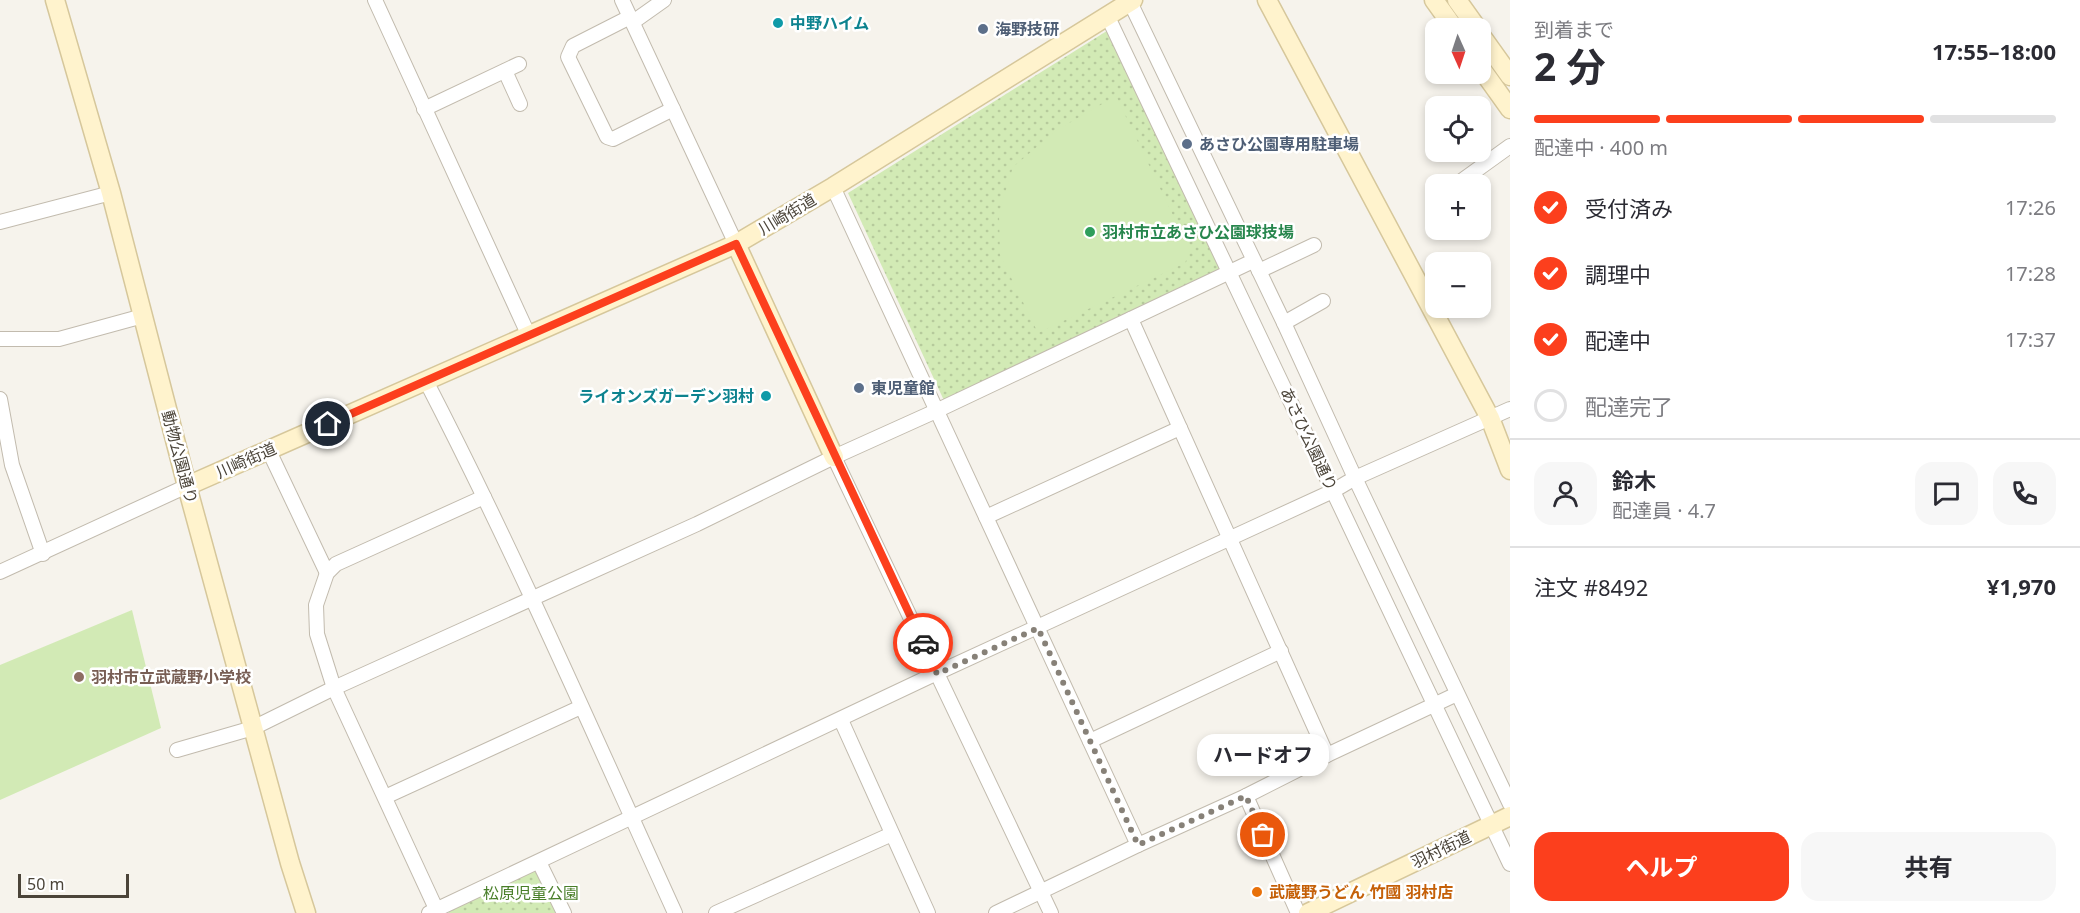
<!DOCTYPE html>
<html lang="ja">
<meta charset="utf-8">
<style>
:root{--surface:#fff;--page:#f7f7f7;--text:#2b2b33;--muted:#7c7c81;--line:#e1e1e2;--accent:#fc3f1d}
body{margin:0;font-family:"Noto Sans","Noto Sans JP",sans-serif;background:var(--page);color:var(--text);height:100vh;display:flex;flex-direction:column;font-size:22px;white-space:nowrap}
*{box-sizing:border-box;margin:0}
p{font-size:20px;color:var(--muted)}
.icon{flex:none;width:33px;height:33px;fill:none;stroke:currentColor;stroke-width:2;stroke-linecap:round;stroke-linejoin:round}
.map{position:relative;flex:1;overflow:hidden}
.drawer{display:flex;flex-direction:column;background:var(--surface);width:570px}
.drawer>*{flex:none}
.needle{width:39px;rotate:177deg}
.fabs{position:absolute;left:1425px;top:18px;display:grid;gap:12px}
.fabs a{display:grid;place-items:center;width:66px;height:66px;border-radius:12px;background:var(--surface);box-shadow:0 3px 9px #0003;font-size:30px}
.scale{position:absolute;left:18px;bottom:15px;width:111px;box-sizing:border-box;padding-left:6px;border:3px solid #4b4439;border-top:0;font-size:16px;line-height:21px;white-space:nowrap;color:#4b4439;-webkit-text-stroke:4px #fff;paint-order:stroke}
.pin{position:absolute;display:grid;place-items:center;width:51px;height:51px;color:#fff;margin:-26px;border:3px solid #fff;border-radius:50%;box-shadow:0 2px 6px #0007}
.courier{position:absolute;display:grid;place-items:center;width:60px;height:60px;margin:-30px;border:4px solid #fc3f1d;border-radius:50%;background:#fff;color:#222;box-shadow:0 2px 8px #0007}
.bubble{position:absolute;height:42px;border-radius:18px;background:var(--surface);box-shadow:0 3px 9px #0003;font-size:20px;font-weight:700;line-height:42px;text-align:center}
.headline em{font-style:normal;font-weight:700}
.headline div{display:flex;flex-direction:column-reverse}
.headline{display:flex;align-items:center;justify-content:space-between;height:102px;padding:0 24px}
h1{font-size:39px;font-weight:700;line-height:45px}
.bar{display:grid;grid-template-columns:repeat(4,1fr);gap:9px 6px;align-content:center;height:72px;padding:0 24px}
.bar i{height:8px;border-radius:4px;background:var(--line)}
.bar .active{background:var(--accent)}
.bar p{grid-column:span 4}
.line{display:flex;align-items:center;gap:15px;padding:0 24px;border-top:2px solid var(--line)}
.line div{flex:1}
.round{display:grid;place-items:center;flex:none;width:63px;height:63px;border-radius:18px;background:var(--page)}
ol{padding:0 24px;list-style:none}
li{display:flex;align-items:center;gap:18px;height:66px}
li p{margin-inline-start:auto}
li .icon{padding:6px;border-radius:50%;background:var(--accent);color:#fff;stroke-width:4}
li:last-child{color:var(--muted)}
li i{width:33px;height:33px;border:3px solid var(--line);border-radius:50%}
.cta{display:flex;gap:12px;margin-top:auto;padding:12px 24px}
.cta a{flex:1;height:69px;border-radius:18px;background:var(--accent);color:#fff;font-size:24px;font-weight:700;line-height:69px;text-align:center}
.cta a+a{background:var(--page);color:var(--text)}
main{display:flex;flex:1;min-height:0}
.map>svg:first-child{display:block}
.park{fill:url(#park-dots)}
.pitch{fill:#d2eab5}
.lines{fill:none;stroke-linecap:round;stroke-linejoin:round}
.street-casing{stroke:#c2bbae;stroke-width:16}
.secondary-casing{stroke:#d6c79b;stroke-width:21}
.street{stroke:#fff;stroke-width:14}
.secondary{stroke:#fff3cd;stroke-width:18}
.done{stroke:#878178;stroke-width:6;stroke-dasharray:0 10.8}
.route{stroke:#fc3f1d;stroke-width:8}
.culture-dot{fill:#0f9aa8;stroke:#fff;stroke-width:2}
.service-dot{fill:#5c6f8a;stroke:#fff;stroke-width:2}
.leisure-dot{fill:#2e9e5b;stroke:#fff;stroke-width:2}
.education-dot{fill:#8d6e63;stroke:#fff;stroke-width:2}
.food-dot{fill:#e8710a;stroke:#fff;stroke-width:2}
.labels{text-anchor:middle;stroke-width:5;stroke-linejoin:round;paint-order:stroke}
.culture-label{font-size:16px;font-weight:bold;fill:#0d838f;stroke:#fff;text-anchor:start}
.service-label{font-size:16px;font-weight:bold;fill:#4e5e75;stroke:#fff;text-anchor:start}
.street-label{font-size:16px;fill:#4b4439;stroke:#fff}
.leisure-label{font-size:16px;font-weight:bold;fill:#27864d;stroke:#fff;text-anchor:start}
.education-label{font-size:16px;font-weight:bold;fill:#785e54;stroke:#fff;text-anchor:start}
.food-label{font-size:16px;font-weight:bold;fill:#c56008;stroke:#fff;text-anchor:start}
.park-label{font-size:16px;fill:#4a7f2a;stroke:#fff}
</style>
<main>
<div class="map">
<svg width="1510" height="913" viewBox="0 0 1510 913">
<defs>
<pattern id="park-dots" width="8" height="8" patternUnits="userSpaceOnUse" patternTransform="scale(1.5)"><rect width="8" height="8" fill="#d2eab5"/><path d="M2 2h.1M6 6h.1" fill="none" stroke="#b6ca9c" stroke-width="1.8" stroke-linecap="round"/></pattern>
</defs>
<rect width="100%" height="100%" fill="#f6f3ec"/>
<g class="park">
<polygon points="1110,29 1229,268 947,407 848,193"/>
<polygon points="540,868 562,913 449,913 448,911"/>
</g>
<g class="pitch">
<polygon points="1116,96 1190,251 1185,263 1038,333 1000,255 999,213 1013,167 1057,130"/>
<polygon points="132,610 161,728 0,800 0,665"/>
</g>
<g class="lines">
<g class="street-casing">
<g id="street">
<polyline points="375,0 529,336"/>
<polyline points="622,0 736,244"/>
<polyline points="1130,2 1284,323 1355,478 1510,804"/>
<polyline points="1107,15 1510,864"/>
<polyline points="630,17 573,46 568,57 607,137 613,139 673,109"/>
<polyline points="633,22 664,0"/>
<polyline points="505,71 520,104"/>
<polyline points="424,109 519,64"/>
<polyline points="1460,182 1510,146"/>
<polyline points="833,187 1138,845"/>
<polyline points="0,222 111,193"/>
<polyline points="1259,271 1314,245"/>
<polyline points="1131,319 1327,755"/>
<polyline points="1284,323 1323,301"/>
<polyline points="0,339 59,339 143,316"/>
<path d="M426,381C516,555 594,735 675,913"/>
<polyline points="0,399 12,465 43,554"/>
<polyline points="269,451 327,573"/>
<polyline points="834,457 1051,913"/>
<polyline points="986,517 1180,428"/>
<polyline points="0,572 187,486"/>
<polyline points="841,720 928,913"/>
<polyline points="1090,741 1281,651"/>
<polyline points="177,750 253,728 334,688 697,524 834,457 936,411 1253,261"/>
<polyline points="1246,796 1298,913"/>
<polyline points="385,797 581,707"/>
<polyline points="539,862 564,913"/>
<polyline points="429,913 937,673 1333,491 1355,478 1510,409"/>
<polyline points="438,913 334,688 317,634 316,605 327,573 336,564 484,497"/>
<polyline points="716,913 892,834"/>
<polyline points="996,913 1138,845 1246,796 1327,755 1457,694"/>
</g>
</g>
<g class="secondary-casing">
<g id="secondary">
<polyline points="55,0 111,193 187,486 290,863 306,913"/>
<polyline points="1267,0 1490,418 1510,470"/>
<polyline points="1434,0 1454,28"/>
<polyline points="1457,0 1477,28"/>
<polyline points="1480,34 1510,76"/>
<polyline points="1480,67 1510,109"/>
<polyline points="736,244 834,457"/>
<polyline points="187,486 736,244 833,187 1133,0"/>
<polyline points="1308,913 1510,816"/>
</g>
</g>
<use href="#street" class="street"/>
<use href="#secondary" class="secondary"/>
</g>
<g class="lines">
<polyline class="done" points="923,643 937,674 1038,628 1138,845 1246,796 1263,835"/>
<polyline class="route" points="328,424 736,244 923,643"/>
</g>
<g class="culture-dot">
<circle cx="778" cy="23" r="6"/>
<circle cx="766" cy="396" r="6"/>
</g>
<g class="service-dot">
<circle cx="983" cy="29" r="6"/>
<circle cx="1187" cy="144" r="6"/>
<circle cx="859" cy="388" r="6"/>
</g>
<circle class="leisure-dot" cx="1090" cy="232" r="6"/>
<circle class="education-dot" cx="79" cy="677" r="6"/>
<circle class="food-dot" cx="1257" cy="892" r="6"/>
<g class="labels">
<g class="culture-label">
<text x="790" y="29">中野ハイム</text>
<text x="754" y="402" text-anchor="end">ライオンズガーデン羽村</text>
</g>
<g class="service-label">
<text x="995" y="35">海野技研</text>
<text x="1199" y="150">あさひ公園専用駐車場</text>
<text x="871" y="394">東児童館</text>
</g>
<g class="street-label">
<text transform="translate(787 214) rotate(-31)" y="6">川崎街道</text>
<text transform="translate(1309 439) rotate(65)" y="6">あさひ公園通り</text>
<text transform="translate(180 457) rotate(75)" y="6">動物公園通り</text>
<text transform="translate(246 460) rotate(-24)" y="6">川崎街道</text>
<text transform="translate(1441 849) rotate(-26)" y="6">羽村街道</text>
</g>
<g class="leisure-label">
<text x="1102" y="238">羽村市立あさひ公園球技場</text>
</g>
<g class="education-label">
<text x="91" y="683">羽村市立武蔵野小学校</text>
</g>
<g class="food-label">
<text x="1269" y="898">武蔵野うどん 竹國 羽村店</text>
</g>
<g class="park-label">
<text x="531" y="899">松原児童公園</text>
</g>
</g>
</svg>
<div class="fabs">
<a><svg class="needle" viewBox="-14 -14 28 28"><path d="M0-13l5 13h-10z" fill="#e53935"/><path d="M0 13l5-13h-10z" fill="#7c7c81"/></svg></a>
<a><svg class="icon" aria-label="locate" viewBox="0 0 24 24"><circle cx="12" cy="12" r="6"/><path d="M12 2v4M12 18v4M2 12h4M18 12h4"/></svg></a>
<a>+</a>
<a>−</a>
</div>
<div class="scale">50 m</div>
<div class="pin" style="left:1263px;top:835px;background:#ea580c"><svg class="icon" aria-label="bag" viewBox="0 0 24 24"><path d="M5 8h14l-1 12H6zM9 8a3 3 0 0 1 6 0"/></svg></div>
<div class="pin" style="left:328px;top:424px;background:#1f2937"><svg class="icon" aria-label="home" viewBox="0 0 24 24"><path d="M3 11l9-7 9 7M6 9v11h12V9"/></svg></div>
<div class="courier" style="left:923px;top:643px"><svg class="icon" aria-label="car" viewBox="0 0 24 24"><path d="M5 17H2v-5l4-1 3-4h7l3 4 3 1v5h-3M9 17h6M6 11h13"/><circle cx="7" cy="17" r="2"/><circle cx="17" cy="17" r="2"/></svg></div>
<div class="bubble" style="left:1197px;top:734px;width:132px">ハードオフ</div>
</div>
<section class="drawer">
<div class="headline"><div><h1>2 分</h1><p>到着まで</p></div><em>17:55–18:00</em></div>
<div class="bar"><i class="active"></i><i class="active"></i><i class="active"></i><i></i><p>配達中 · 400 m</p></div>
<ol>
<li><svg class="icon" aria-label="check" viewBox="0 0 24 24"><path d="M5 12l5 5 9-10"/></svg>受付済み<p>17:26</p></li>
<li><svg class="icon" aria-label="check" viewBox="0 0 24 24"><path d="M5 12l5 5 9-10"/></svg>調理中<p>17:28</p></li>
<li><svg class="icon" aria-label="check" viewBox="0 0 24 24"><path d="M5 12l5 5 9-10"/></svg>配達中<p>17:37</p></li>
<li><i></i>配達完了</li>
</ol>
<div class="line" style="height:108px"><a class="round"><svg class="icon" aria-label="person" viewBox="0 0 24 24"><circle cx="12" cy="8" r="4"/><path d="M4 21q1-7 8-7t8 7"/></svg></a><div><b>鈴木</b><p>配達員 · 4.7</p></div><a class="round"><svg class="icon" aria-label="chat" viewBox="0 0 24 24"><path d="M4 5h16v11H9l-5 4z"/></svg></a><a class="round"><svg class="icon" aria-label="phone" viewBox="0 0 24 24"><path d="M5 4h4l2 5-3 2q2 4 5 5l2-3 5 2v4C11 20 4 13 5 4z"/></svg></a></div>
<div class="line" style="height:78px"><div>注文 #8492</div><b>¥1,970</b></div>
<div class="cta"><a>ヘルプ</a><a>共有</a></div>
</section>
</main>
